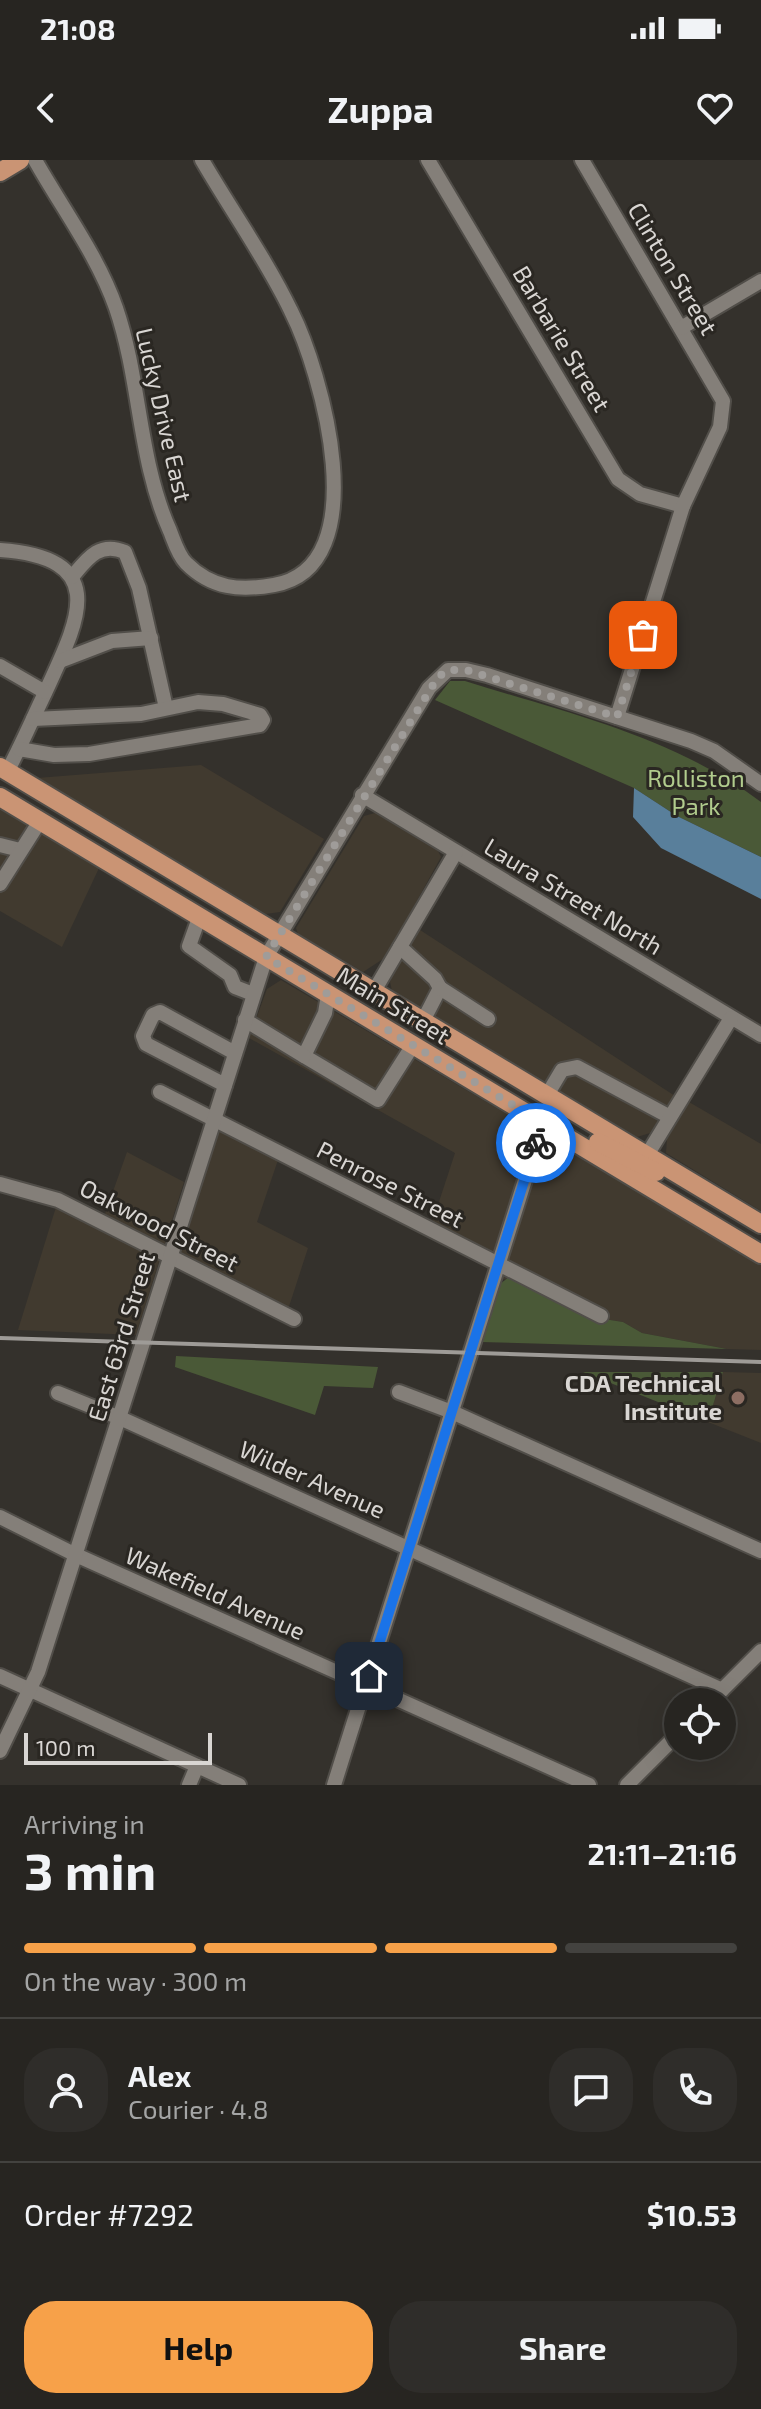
<!DOCTYPE html>
<meta charset="utf-8">
<style>
:root{--surface:#272521;--page:#2f2d2a;--text:#f1f3f6;--muted:#a4a5a5;--line:#43423f;--accent:#f7a149}
body{margin:0;font-family:"Exo 2",sans-serif;background:var(--page);color:var(--text);height:100vh;display:flex;flex-direction:column;font-size:30px;white-space:nowrap}
*{box-sizing:border-box;margin:0}
p{font-size:26px;color:var(--muted)}
.icon{flex:none;width:44px;height:44px;fill:none;stroke:currentColor;stroke-width:2;stroke-linecap:round;stroke-linejoin:round}
.map{position:relative;height:1625px;overflow:hidden}
.drawer{display:flex;flex-direction:column;background:var(--surface);flex:1}
.drawer>*{flex:none}
.controls{position:absolute;left:664px;top:1528px;display:grid;gap:16px}
.controls a{display:grid;place-items:center;width:72px;height:72px;border-radius:50%;background:var(--surface);box-shadow:0 8px 32px #0002,0 0 0 2px var(--line);font-size:40px}
.scale{position:absolute;left:24px;bottom:20px;width:188px;box-sizing:border-box;padding-left:8px;border:4px solid #d9d6d3;border-top:0;font-size:22px;line-height:28px;white-space:nowrap;color:#d9d6d3;-webkit-text-stroke:6px #2a2722;paint-order:stroke}
.pin{position:absolute;display:grid;place-items:center;width:68px;height:68px;color:#fff;margin:-34px;border-radius:16px;box-shadow:0 4px 12px #0006}
.courier{position:absolute;display:grid;place-items:center;width:80px;height:80px;margin:-40px;border:6px solid #1a73e8;border-radius:50%;background:#fff;color:#222;box-shadow:0 2px 10px #0007}
.head em{font-style:normal;font-weight:700}
.head div{display:flex;flex-direction:column-reverse}
.head{display:flex;align-items:center;justify-content:space-between;height:136px;padding:0 24px}
h1{font-size:52px;font-weight:700;line-height:60px}
.bar{display:grid;grid-template-columns:repeat(4,1fr);gap:12px 8px;align-content:center;height:96px;padding:0 24px}
.bar i{height:10px;border-radius:6px;background:var(--line)}
.bar .current{background:var(--accent)}
.bar p{grid-column:span 4}
.line{display:flex;align-items:center;gap:20px;padding:0 24px;border-top:2px solid var(--line)}
.line div{flex:1}
.round{display:grid;place-items:center;flex:none;width:84px;height:84px;border-radius:32px;background:var(--page)}
.action{display:flex;gap:16px;margin-top:auto;padding:16px 24px}
.action a{flex:1;height:92px;border-radius:32px;background:var(--accent);color:#111;font-size:32px;font-weight:700;line-height:92px;text-align:center}
.action a+a{background:var(--page);color:var(--text)}
.status{display:flex;justify-content:space-between;align-items:center;height:56px;padding:0 40px;background:var(--surface);direction:ltr}
.status svg{height:22px;fill:currentColor}
header{display:flex;justify-content:space-between;align-items:center;height:104px;padding:0 24px;background:var(--surface);font-size:36px;font-weight:700}
.map>svg:first-child{display:block}
.built{fill:#413a2f}
.green{fill:#4a5937}
.water{fill:#597f9b}
.lines{fill:none;stroke-linecap:round;stroke-linejoin:round}
.minor-casing{stroke:#514e49;stroke-width:18}
.major-casing{stroke:#514e49;stroke-width:22}
.minor{stroke:#847f79;stroke-width:14}
.major{stroke:#ca9474;stroke-width:18}
.rail{stroke:#9e9b97;stroke-width:4}
.done{stroke:#9f9c99;stroke-width:8;stroke-dasharray:0 14.4}
.route{stroke:#1a73e8;stroke-width:10}
.education-dot{fill:#8d6e63;stroke:#2a2722;stroke-width:3}
.labels{text-anchor:middle;stroke-width:6;stroke-linejoin:round;paint-order:stroke}
.street-label{font-size:24px;fill:#d9d6d3;stroke:#2a2722}
.park-label{font-size:24px;fill:#b1cc8d;stroke:#2a2722}
.poi-label{font-size:24px;font-weight:bold;fill:#d9d6d3;stroke:#2a2722;text-anchor:end}
</style>
<div class="status"><b>21:08</b><svg viewBox="0 0 49 12"><path d="M0 12V9h3v3zM5 12V6h3v6zM10 12V3h3v9zM15 12V0h3v12zM26 1h20v11H26zM47 4h2v5h-2z"/></svg></div>
<header><svg class="icon" aria-label="back" viewBox="0 0 24 24"><path d="M15 5l-7 7 7 7"/></svg>Zuppa<svg class="icon" aria-label="heart" viewBox="0 0 24 24"><path d="M12 20l-8-8c-3-5 5-10 8-4 3-6 11-1 8 4z"/></svg></header>
<div class="map">
<svg width="761" height="1625" viewBox="0 0 761 1625">
<rect width="100%" height="100%" fill="#34312c"/>
<g class="built">
<polygon points="201,605 324,679 280,752 266,754 37,618"/>
<polygon points="0,649 99,708 62,787 0,751"/>
<polygon points="375,653 438,691 441,697 386,797 363,812 298,774 296,768 364,656"/>
<polygon points="417,768 675,936 650,973 637,977 392,831 390,822 396,806"/>
<polygon points="281,820 761,1105 761,1190 727,1189 642,1173 623,1162 591,1157 504,1119 500,1124 494,1094 432,1063 455,993 249,878 267,829"/>
<polygon points="689,942 761,984 761,1051 666,993 667,979"/>
<polygon points="219,971 278,1000 257,1062 308,1088 284,1162 176,1106"/>
<polygon points="127,992 184,1022 136,1175 18,1170 56,1047 100,1068"/>
<polygon points="723,1212 761,1213 761,1283 708,1262"/>
</g>
<g class="green">
<path d="M450,521H465C567,553 674,577 761,642V697L677,656L634,628L435,540Z"/>
<polygon points="509,1117 591,1157 623,1162 642,1173 727,1189 481,1182 500,1124"/>
<polygon points="176,1196 378,1207 373,1228 324,1226 315,1255 175,1207"/>
<polygon points="583,1212 723,1212 708,1262"/>
</g>
<polygon class="water" points="634,628 677,656 761,697 761,739 661,688 633,657"/>
<g class="lines">
<g class="minor-casing">
<g id="minor">
<path d="M35,0C62,48 98,96 116,148C141,221 138,300 170,371C174,381 178,395 186,403C212,429 240,431 274,425C378,407 321,210 291,151C266,99 231,50 202,0"/>
<polyline points="428,0 618,319 640,334 683,346"/>
<polyline points="582,0 723,241 720,267 683,346 617,557"/>
<polyline points="681,168 761,121"/>
<path d="M0,390C113,398 78,461 45,533C32,560 21,586 7,612"/>
<path d="M72,417C87,399 99,381 125,392L139,428L166,548"/>
<polyline points="60,501 112,481 151,478"/>
<polyline points="0,506 45,532"/>
<polyline points="19,589 54,595 89,594 260,565 263,560 260,555 223,544 198,542 141,554 33,559"/>
<polyline points="362,635 761,875"/>
<polyline points="0,685 20,690"/>
<polyline points="0,724 40,661"/>
<polyline points="199,758 189,786 230,815 235,827 253,834"/>
<polyline points="400,787 435,819 440,828 423,861"/>
<polyline points="440,828 488,859"/>
<polyline points="374,831 456,692"/>
<polyline points="328,835 325,853 304,896 378,940 413,885"/>
<polyline points="245,860 304,896"/>
<polyline points="225,925 146,884 143,876 153,855 160,852 235,893"/>
<polyline points="160,932 601,1156"/>
<polyline points="547,935 562,910 577,907 670,957"/>
<polyline points="647,995 731,858"/>
<polyline points="0,1024 58,1040 294,1159"/>
<polyline points="399,1232 452,1252 761,1391"/>
<polyline points="58,1233 120,1258 722,1530"/>
<polyline points="0,1357 76,1395 589,1625"/>
<polyline points="0,1516 239,1625"/>
<polyline points="710,1542 761,1491"/>
<polyline points="0,1591 38,1512 266,797 429,528 448,510 466,510 487,515 691,581 714,591 761,624"/>
<polyline points="189,1625 197,1606"/>
<polyline points="334,1625 543,963"/>
<polyline points="627,1625 678,1574"/>
</g>
</g>
<g class="major-casing">
<g id="major">
<polyline points="0,12 20,0"/>
<polyline points="0,607 761,1064"/>
<polyline points="0,637 761,1094"/>
<polyline points="598,982 656,1012"/>
</g>
</g>
<use href="#minor" class="minor"/>
<use href="#major" class="major"/>
<polyline class="rail" points="0,1178 761,1202"/>
</g>
<g class="lines">
<polyline class="done" points="536,983 543,963 266,797 438,517 448,510 466,510 617,557 643,475"/>
<polyline class="route" points="369,1516 536,983"/>
</g>
<circle class="education-dot" cx="738" cy="1238" r="8"/>
<g class="labels">
<g class="street-label">
<text transform="translate(672 109) rotate(59)" y="8">Clinton Street</text>
<text transform="translate(561 179) rotate(59)" y="8">Barbarie Street</text>
<text transform="translate(163 255) rotate(77)" y="8">Lucky Drive East</text>
<text transform="translate(573 737) rotate(31)" y="8">Laura Street North</text>
<text transform="translate(393 846) rotate(31)" y="8">Main Street</text>
<text transform="translate(390 1025) rotate(27)" y="8">Penrose Street</text>
<text transform="translate(159 1066) rotate(27)" y="8">Oakwood Street</text>
<text transform="translate(122 1177) rotate(-73)" y="8">East 63rd Street</text>
<text transform="translate(312 1320) rotate(24)" y="8">Wilder Avenue</text>
<text transform="translate(215 1434) rotate(24)" y="8">Wakefield Avenue</text>
</g>
<g class="park-label">
<text x="696" y="627">Rolliston<tspan x="696" dy="28">Park</tspan></text>
</g>
<g class="poi-label">
<text x="722" y="1232">CDA Technical<tspan x="722" dy="28">Institute</tspan></text>
</g>
</g>
</svg>
<div class="controls">
<a><svg class="icon" aria-label="locate" viewBox="0 0 24 24"><circle cx="12" cy="12" r="6"/><path d="M12 2v4M12 18v4M2 12h4M18 12h4"/></svg></a>
</div>
<div class="scale">100 m</div>
<div class="pin" style="left:643px;top:475px;background:#ea580c"><svg class="icon" aria-label="bag" viewBox="0 0 24 24"><path d="M5 8h14l-1 12H6zM9 8a3 3 0 0 1 6 0"/></svg></div>
<div class="pin" style="left:369px;top:1516px;background:#1f2937"><svg class="icon" aria-label="home" viewBox="0 0 24 24"><path d="M3 11l9-7 9 7M6 9v11h12V9"/></svg></div>
<div class="courier" style="left:536px;top:983px"><svg class="icon" aria-label="bike" viewBox="0 0 24 24"><circle cx="6" cy="16" r="4"/><circle cx="18" cy="16" r="4"/><path d="M6 16l4-8h5l3 8M10 8l3 8H6M13 5h3"/></svg></div>
</div>
<section class="drawer">
<div class="head"><div><h1>3 min</h1><p>Arriving in</p></div><em>21:11–21:16</em></div>
<div class="bar"><i class="current"></i><i class="current"></i><i class="current"></i><i></i><p>On the way · 300 m</p></div>
<div class="line" style="height:144px"><a class="round"><svg class="icon" aria-label="person" viewBox="0 0 24 24"><circle cx="12" cy="8" r="4"/><path d="M4 21q1-7 8-7t8 7"/></svg></a><div><b>Alex</b><p>Courier · 4.8</p></div><a class="round"><svg class="icon" aria-label="chat" viewBox="0 0 24 24"><path d="M4 5h16v11H9l-5 4z"/></svg></a><a class="round"><svg class="icon" aria-label="phone" viewBox="0 0 24 24"><path d="M5 4h4l2 5-3 2q2 4 5 5l2-3 5 2v4C11 20 4 13 5 4z"/></svg></a></div>
<div class="line" style="height:104px"><div>Order #7292</div><b>$10.53</b></div>
<div class="action"><a>Help</a><a>Share</a></div>
</section>
